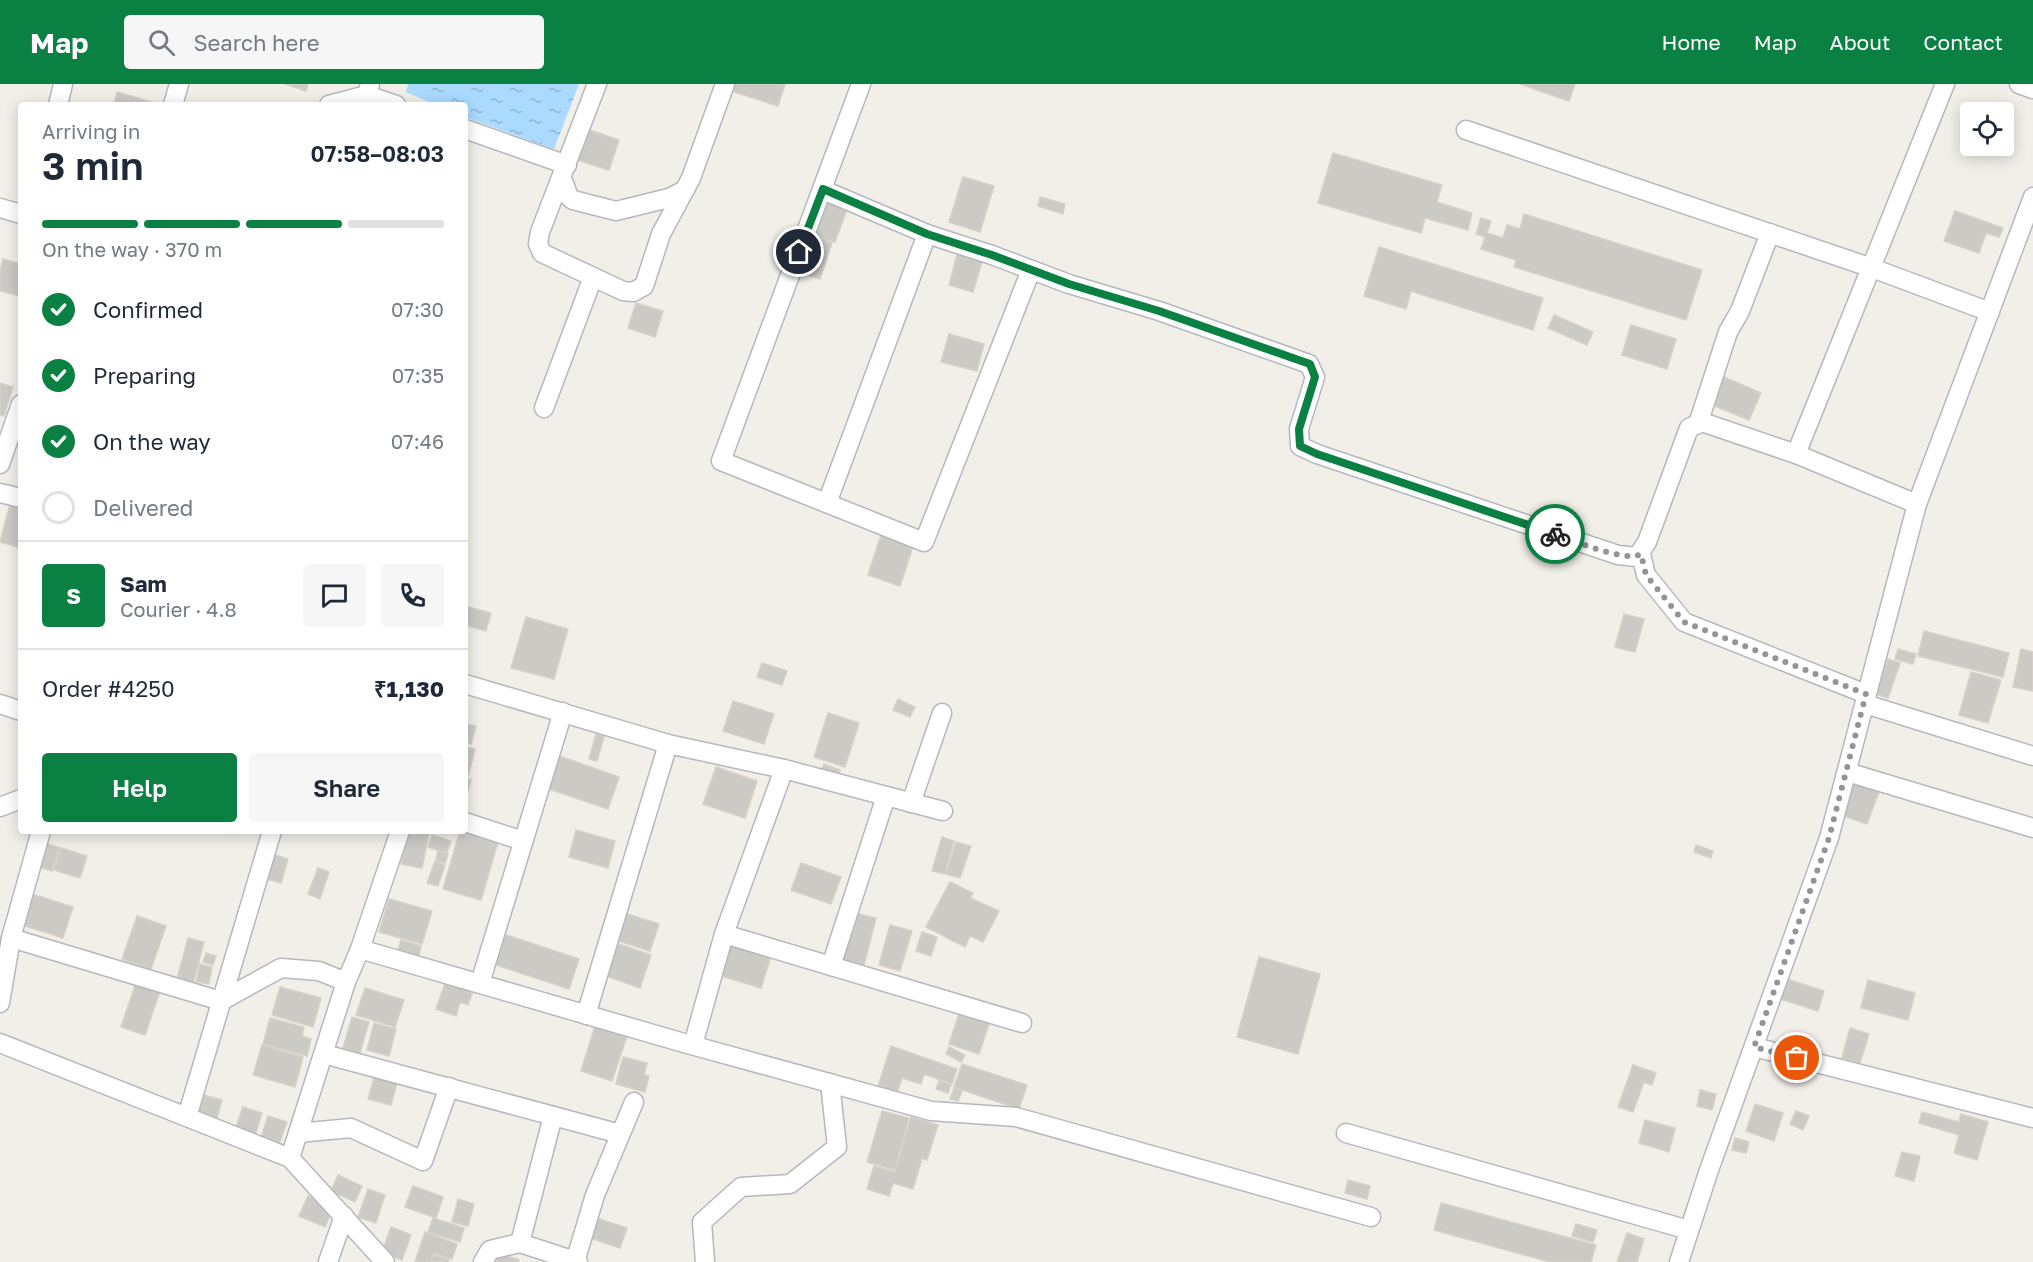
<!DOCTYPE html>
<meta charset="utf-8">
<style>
:root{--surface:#fff;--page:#f6f6f7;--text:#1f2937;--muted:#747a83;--line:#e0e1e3;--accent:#0b8043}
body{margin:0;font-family:"Golos Text",sans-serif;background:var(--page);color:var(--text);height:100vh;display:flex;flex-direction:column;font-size:22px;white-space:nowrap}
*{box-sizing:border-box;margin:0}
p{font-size:20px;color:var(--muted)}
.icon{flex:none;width:33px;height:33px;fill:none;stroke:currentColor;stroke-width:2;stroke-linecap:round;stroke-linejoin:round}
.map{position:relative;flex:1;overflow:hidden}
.drawer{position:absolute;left:18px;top:18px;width:450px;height:732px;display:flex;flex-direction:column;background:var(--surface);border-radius:6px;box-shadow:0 3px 15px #0003}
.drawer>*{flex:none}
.controls{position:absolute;left:1960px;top:18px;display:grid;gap:12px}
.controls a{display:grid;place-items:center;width:54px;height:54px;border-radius:6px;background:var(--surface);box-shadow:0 3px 15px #0003;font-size:30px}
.pin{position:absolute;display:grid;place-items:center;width:51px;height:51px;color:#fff;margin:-26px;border:3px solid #fff;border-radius:50%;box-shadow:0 2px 6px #0007}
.courier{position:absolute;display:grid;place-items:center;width:60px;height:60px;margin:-30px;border:4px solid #0b8043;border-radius:50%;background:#fff;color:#222;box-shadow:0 2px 8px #0007}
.head em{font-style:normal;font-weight:600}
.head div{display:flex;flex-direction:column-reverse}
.head{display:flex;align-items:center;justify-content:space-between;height:102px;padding:0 24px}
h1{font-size:39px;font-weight:600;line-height:45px}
.bar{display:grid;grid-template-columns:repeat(4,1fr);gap:9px 6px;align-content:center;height:72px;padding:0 24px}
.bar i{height:8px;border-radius:4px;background:var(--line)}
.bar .active{background:var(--accent)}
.bar p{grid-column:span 4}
.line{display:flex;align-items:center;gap:15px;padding:0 24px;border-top:2px solid var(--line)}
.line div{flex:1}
.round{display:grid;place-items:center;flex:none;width:63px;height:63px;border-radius:6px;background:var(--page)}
ol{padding:0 24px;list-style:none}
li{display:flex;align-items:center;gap:18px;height:66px}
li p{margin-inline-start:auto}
li .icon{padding:6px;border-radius:50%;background:var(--accent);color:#fff;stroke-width:4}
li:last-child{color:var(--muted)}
li i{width:33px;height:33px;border:3px solid var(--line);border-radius:50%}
.action{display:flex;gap:12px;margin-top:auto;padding:12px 24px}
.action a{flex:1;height:69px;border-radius:6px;background:var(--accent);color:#fff;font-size:24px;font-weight:600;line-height:69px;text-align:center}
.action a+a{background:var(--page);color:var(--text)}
header{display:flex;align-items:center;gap:36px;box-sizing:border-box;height:84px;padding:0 30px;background:var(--accent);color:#fff}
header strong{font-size:28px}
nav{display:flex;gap:33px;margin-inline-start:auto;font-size:21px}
.search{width:420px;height:54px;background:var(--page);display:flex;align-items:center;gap:15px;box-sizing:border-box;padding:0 21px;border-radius:6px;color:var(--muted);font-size:22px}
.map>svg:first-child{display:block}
.water{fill:url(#water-ripples)}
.building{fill:#cccac5;stroke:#d6d1c6;stroke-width:1.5}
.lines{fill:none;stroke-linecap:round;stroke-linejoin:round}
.minor-casing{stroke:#b5b8bc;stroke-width:21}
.minor{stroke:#fff;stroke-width:18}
.done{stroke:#929495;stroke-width:6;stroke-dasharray:0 10.8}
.route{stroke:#0b8043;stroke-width:8}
</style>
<header>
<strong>Map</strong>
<div class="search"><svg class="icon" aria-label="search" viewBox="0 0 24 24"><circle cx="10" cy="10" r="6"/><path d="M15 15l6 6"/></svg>Search here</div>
<nav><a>Home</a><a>Map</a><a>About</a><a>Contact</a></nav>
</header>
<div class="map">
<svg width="2033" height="1178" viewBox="0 0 2033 1178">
<defs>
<pattern id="water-ripples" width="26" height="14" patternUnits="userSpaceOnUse" patternTransform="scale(1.5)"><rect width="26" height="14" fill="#aadaff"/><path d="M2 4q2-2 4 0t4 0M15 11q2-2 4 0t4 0" fill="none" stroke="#8eb4d2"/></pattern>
</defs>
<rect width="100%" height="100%" fill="#f1efe8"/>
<polygon class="water" points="408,0 579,0 554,65 465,33 465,21 436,21 406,8"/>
<g class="building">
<polygon points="285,0 308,0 306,7"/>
<polygon points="734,0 785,0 778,22 731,7"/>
<polygon points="1520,0 1575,0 1569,17"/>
<polygon points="117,8 155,19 155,21 114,21"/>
<polygon points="584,44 619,56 609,86 574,75"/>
<polygon points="1333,69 1442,101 1437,118 1472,129 1468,146 1425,134 1421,149 1318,119"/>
<polygon points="963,93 994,102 980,148 949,138"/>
<polygon points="1040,113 1065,120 1063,130 1038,122"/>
<polygon points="824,117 847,125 835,158 813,151"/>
<polygon points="1955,127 2003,144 1999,153 1986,149 1979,169 1944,157"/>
<polygon points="1524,130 1702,186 1686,236 1514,183 1516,176 1481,165 1485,153 1476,150 1481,134 1491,137 1487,149 1503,154 1507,141 1520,145"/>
<polygon points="811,151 832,159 820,195 798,188"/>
<polygon points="1379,163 1543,214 1533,246 1411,207 1406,225 1364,212"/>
<polygon points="958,167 983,174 973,208 949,201"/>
<polygon points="3,175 21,180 21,212 0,207 0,186"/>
<polygon points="636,219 663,227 655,253 628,244"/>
<polygon points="1554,231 1593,248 1587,261 1548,244"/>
<polygon points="1631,241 1676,255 1667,285 1622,271"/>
<polygon points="949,250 984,260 977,287 941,278"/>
<polygon points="1722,292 1761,309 1749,336 1710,320"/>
<polygon points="0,299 13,303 4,332 0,331"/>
<polygon points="10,420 21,423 21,464 0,458"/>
<polygon points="882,448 914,459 900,502 868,491"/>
<polygon points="465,522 491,529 486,547 465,541"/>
<polygon points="1624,530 1644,535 1635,568 1615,563"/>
<polygon points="526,533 568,545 554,595 511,584"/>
<polygon points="1924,547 2009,569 2003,593 1918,572"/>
<polygon points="1898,565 1916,570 1913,580 1895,575"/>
<polygon points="2021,565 2033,568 2033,607 2013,603"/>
<polygon points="1888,575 1900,579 1888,614 1876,610"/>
<polygon points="762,579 787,587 782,601 757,593"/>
<polygon points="1971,588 2001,596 1988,639 1959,631"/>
<polygon points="898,615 915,623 910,633 893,626"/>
<polygon points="733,617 774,630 764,660 723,647"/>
<polygon points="828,629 859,639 845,683 814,673"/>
<polygon points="465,640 476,642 471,660 465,658"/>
<polygon points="596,650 604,653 597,677 589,675"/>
<polygon points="465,663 475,665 468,693 465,692"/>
<polygon points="554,670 619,693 608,725 543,703"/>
<polygon points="824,680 840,686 837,696 820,689"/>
<polygon points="716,683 757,697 745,734 703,720"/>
<polygon points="465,694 471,696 465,718"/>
<polygon points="1849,697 1879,708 1867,740 1838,730"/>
<polygon points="576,746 615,757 608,784 569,773"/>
<polygon points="407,747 429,749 422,784 401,780"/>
<polygon points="460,747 499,755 481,816 443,805"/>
<polygon points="432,751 451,757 447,769 428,763"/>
<polygon points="942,753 954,757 945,790 932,787"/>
<polygon points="42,758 60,764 52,787 34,781"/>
<polygon points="956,758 971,762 960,794 946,790"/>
<polygon points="1696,761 1713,767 1711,774 1694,768"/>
<polygon points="61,764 87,772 80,794 54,786"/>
<polygon points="438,767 448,770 445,779 436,776"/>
<polygon points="267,768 288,775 281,799 260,793"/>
<polygon points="435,777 445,781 438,802 427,799"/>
<polygon points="801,779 841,793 831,820 791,806"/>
<polygon points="318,784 329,788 320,815 308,810"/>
<polygon points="950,798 973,809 970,814 999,827 983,858 970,852 965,863 926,843"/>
<polygon points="32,810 73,823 63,854 22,841"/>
<polygon points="389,815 432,827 422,860 379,848"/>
<polygon points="621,828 659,840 650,867 612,855"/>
<polygon points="855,829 876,834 864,881 843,875"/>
<polygon points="137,832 166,842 151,885 122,875"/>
<polygon points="890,841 912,847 900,887 879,881"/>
<polygon points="922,848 937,853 931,872 916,867"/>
<polygon points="503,850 579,875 569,905 493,880"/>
<polygon points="188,854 204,858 193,900 177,895"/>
<polygon points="401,856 421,862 419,872 398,866"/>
<polygon points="726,857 771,872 761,904 715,890"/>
<polygon points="613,858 651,871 640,904 601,890"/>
<polygon points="206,869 216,872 213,881 203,878"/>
<polygon points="1259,873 1320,890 1298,970 1237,953"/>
<polygon points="200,880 212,883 209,900 196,898"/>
<polygon points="138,893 162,901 145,951 121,943"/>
<polygon points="1781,893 1824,907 1818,927 1774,913"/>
<polygon points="446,896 474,905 468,921 460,918 456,932 436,925"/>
<polygon points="1868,896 1915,909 1908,936 1861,924"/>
<polygon points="280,903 321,914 313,943 272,931"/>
<polygon points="365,904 404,916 395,943 356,931"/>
<polygon points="960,927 990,937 979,970 949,960"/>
<polygon points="352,933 369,938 360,969 343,964"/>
<polygon points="270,934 304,943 302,952 311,955 307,972 263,960"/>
<polygon points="374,939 396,945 389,972 367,966"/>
<polygon points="595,942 627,952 612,997 581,987"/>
<polygon points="1850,944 1869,950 1860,979 1842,974"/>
<polygon points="262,961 303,973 295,1003 253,991"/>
<polygon points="891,962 957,985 952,1000 924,990 921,1000 902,994 897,1009 878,1002"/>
<polygon points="949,963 965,971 961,978 946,970"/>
<polygon points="623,973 647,979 644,991 649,992 645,1008 616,1000"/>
<polygon points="962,980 1027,1001 1019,1025 954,1003"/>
<polygon points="1633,981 1656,989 1652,1001 1644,998 1633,1028 1618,1023"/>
<polygon points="375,990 398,996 391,1021 368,1015"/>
<polygon points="939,997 951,1001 948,1009 936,1005"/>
<polygon points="954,1004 962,1007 958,1017 950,1015"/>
<polygon points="1700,1006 1716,1010 1712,1026 1697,1022"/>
<polygon points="204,1011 222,1016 216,1037 198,1032"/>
<polygon points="1755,1020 1783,1029 1774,1057 1746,1047"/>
<polygon points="243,1023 262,1029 254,1055 234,1049"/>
<polygon points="882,1027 909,1034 895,1086 867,1078"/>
<polygon points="1796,1027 1809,1032 1803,1046 1790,1040"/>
<polygon points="1922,1028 1959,1038 1961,1030 1988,1038 1977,1076 1954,1069 1959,1051 1919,1039"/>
<polygon points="268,1032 287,1038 278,1063 260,1057"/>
<polygon points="911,1033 938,1041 927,1076 922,1074 913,1105 893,1099 889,1112 867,1105 874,1082 895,1088"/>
<polygon points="1645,1036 1675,1044 1669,1068 1639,1059"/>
<polygon points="1735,1054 1749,1058 1746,1069 1732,1066"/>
<polygon points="1902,1068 1920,1072 1914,1097 1895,1092"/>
<polygon points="338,1091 362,1102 355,1118 331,1107"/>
<polygon points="1348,1096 1370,1102 1367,1115 1345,1109"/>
<polygon points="413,1102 443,1113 436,1134 405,1123"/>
<polygon points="368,1105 385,1111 376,1139 358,1133"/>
<polygon points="308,1112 333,1124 325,1143 299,1132"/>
<polygon points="458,1115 474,1120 468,1142 452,1138"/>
<polygon points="1441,1119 1596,1161 1591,1178 1550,1178 1434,1146"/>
<polygon points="591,1132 627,1144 620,1164 584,1152"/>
<polygon points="433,1134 464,1144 460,1158 428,1148"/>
<polygon points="1576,1140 1597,1146 1593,1158 1572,1152"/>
<polygon points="391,1143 411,1151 402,1176 382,1168"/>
<polygon points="425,1148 457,1160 452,1175 434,1169 431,1178 415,1178"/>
<polygon points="1627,1149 1644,1155 1637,1178 1617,1178"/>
<polygon points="495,1168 519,1176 518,1178 492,1178"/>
<polygon points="433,1171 449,1175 448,1178 431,1178"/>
</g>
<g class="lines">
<g class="minor-casing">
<g id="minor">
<polyline points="370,0 367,11 396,21"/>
<polyline points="597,0 540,148 538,160 542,169 623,207 633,208 644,202 661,150 691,94 725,0"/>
<polyline points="861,0 721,377 924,458 1031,186"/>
<polyline points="2019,0 2033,5"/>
<polyline points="58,21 63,0"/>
<polyline points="173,21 179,0"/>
<polyline points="329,21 367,11"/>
<polyline points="465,45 567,81"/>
<polyline points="1466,46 1872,184 1990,228"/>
<polyline points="562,94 569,113 573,116 616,127 669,114 685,106"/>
<polyline points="823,106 927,150 992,171 1069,200 1159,227 1309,280 1315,293 1299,345 1300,362 1317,370 1618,471 1637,473 1647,458 1689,344 1702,338 1796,370 1917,420"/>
<polyline points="0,124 21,130"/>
<polyline points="544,324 593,193"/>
<polyline points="1698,340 1728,248 1740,227 1770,149"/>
<polyline points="1796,370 1945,0"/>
<polyline points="0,380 21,320"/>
<polyline points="0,409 21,414"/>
<polyline points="827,419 927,150"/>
<polyline points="1637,473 1641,470 1646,491 1684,538 1866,610 1865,620 2033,672"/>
<polyline points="465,600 668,660 784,685 943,727"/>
<polyline points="0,620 21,627"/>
<polyline points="1847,688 2033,744"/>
<polyline points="911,719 942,629"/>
<polyline points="0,723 21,715"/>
<polyline points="465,738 523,757"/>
<polyline points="724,850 1022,939"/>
<polyline points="11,854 221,917 281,884 319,887 346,898"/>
<polyline points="360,865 684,959 931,1027 1016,1033 1371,1133"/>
<polyline points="831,882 886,712"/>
<polyline points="480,899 563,628"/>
<polyline points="0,919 11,854 41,747"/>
<polyline points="586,931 668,660"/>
<polyline points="0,959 290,1074 385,1178"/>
<polyline points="693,961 724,850 784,685"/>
<polyline points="1754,963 2033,1034"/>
<polyline points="324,970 620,1050"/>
<polyline points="187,1033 272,747"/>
<polyline points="298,1049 351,1044 423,1077 449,1003"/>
<polyline points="1346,1049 1689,1146"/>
<polyline points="290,1074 346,898 360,865 400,747"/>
<polyline points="520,1159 578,1178"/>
<polyline points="328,1178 344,1132"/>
<polyline points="483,1178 490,1166 520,1159 553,1032"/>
<polyline points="575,1178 595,1111 634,1018"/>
<polyline points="705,1178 702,1138 741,1103 790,1100 837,1063 830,999"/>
<polyline points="1679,1178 1709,1086 1829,754 1917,420 2033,113"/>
</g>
</g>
<use href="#minor" class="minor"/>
</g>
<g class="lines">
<path class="done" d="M1555,450C1573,456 1625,479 1641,470L1646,491L1684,538L1866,610L1829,754L1754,963L1797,974"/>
<polyline class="route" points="799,168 823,105 927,150 992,171 1069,200 1159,227 1310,280 1315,293 1299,345 1300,362 1317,370 1555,450"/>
</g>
</svg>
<div class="controls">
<a><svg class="icon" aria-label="locate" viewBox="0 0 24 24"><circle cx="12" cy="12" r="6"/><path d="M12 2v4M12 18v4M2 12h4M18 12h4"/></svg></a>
</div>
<div class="pin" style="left:1797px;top:974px;background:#ea580c"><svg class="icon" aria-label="bag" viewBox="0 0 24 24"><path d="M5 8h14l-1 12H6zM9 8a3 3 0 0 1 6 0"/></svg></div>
<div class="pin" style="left:799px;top:168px;background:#1f2937"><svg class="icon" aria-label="home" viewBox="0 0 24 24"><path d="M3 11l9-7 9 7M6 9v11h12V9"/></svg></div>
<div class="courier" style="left:1555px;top:450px"><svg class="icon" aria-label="bike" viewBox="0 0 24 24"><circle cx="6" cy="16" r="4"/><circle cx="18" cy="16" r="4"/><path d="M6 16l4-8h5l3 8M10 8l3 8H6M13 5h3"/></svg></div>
<section class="drawer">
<div class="head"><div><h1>3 min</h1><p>Arriving in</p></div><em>07:58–08:03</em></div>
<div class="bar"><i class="active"></i><i class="active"></i><i class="active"></i><i></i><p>On the way · 370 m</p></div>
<ol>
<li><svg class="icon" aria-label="check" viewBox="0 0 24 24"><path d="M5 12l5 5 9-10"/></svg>Confirmed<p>07:30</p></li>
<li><svg class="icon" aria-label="check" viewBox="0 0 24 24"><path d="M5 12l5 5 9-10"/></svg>Preparing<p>07:35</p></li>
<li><svg class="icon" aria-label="check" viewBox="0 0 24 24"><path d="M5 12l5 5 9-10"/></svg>On the way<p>07:46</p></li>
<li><i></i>Delivered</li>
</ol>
<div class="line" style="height:108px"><b class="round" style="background:var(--accent);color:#fff">S</b><div><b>Sam</b><p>Courier · 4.8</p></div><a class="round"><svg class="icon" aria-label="chat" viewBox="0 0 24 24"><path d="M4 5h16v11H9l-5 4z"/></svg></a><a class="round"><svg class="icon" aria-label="phone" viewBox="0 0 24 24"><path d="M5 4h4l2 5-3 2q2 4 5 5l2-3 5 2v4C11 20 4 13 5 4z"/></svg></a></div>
<div class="line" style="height:78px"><div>Order #4250</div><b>₹1,130</b></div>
<div class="action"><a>Help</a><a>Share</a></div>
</section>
</div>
